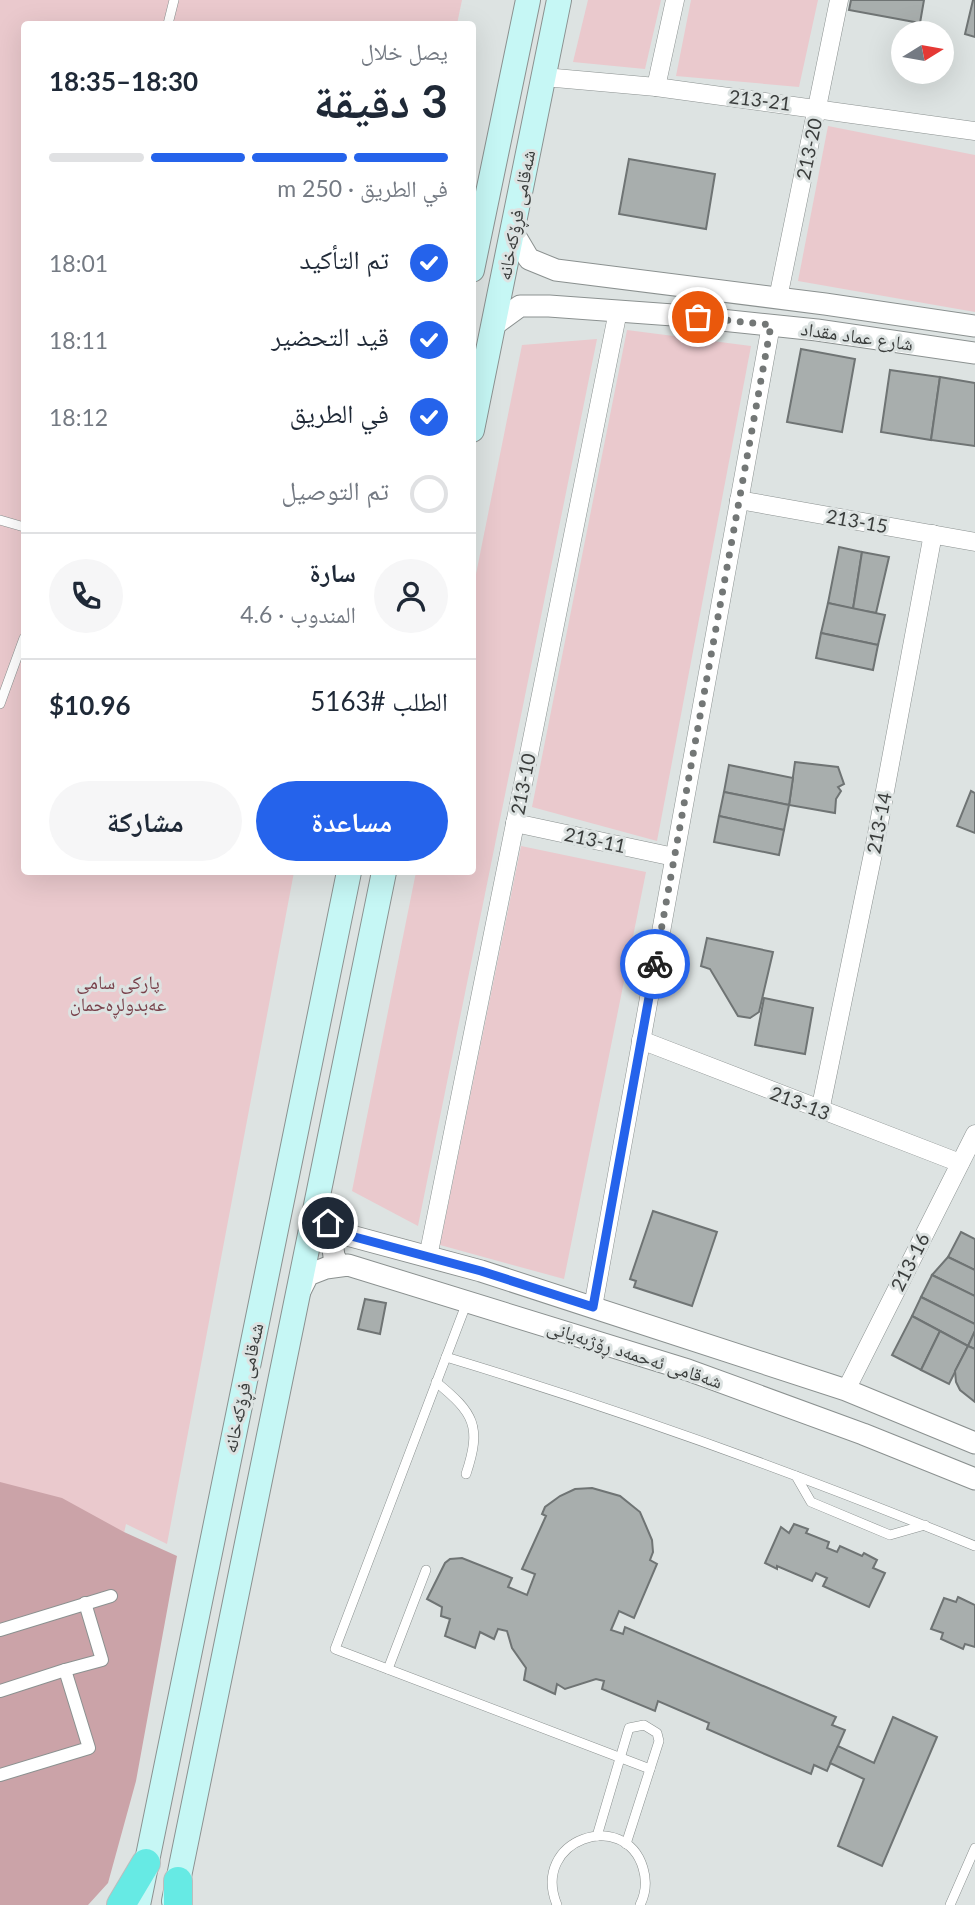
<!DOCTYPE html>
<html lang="ar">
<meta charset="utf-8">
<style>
:root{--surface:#fff;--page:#f6f6f7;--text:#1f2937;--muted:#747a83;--line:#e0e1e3;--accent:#2563eb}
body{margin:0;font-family:Lato,"Noto Naskh Arabic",sans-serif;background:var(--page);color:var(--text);direction:rtl;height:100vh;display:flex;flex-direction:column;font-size:26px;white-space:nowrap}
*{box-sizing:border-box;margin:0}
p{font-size:23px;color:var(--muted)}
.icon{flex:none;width:38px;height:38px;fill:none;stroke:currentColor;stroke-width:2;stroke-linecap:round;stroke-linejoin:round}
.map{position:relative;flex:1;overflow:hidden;direction:ltr}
.sheet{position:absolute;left:21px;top:21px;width:455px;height:854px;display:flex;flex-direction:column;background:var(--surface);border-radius:7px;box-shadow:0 7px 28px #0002;direction:rtl}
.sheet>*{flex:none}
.needle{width:46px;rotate:79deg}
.tools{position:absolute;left:891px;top:21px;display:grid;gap:14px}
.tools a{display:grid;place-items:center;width:63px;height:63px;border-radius:50%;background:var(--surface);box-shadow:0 7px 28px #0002;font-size:35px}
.pin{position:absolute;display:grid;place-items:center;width:60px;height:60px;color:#fff;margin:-30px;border:4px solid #fff;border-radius:50%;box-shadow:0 2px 7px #0007}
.courier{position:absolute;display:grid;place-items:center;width:70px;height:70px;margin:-35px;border:5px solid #2563eb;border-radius:50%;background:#fff;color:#222;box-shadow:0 2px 9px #0007}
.head em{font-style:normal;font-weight:700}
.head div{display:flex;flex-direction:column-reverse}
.head{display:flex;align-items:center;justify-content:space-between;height:119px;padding:0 28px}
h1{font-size:46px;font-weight:700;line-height:52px}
.bar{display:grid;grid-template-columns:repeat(4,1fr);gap:10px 7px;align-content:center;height:84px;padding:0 28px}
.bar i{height:9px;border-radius:5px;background:var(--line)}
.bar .selected{background:var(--accent)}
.bar p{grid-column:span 4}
.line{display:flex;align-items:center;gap:18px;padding:0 28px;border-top:2px solid var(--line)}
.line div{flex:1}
.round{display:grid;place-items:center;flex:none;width:74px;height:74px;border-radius:37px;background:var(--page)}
ol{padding:0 28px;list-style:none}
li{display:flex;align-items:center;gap:21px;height:77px}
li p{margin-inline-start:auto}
li .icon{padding:7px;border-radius:50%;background:var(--accent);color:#fff;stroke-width:4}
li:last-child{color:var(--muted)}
li i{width:38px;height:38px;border:4px solid var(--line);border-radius:50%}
.primary-button{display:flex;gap:14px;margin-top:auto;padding:14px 28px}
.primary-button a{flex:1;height:80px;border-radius:42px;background:var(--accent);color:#fff;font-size:28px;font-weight:700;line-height:80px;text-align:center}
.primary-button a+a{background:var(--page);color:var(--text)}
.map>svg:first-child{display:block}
.green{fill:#eac9cd}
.forest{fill:#cba3a8}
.building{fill:#a8aead;stroke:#6f7474;stroke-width:2}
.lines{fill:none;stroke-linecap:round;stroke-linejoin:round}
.service-casing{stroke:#8b9190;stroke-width:10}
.pedestrian-casing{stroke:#8b9190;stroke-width:14}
.minor-casing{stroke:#8b9190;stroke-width:19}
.tertiary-casing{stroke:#8b9190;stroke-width:23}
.secondary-casing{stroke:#8b9190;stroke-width:26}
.trunk-casing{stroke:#bcbdbd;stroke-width:30}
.service{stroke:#fff;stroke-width:9}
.pedestrian{stroke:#fff;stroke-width:12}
.minor{stroke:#fff;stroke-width:18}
.tertiary{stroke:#fff;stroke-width:21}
.secondary{stroke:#c6f7f5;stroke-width:24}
.trunk{stroke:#66eae4;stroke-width:28}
.done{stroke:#737776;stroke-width:7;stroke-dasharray:0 12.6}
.route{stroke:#2563eb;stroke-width:9}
.labels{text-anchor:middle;stroke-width:6;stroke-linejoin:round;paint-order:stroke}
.street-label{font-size:19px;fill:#3a3d3c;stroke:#dde3e2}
.park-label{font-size:19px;fill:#78404a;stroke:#dde3e2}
</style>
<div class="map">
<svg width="975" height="1905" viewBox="0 0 975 1905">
<rect width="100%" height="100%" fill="#dde3e2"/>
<g class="green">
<polygon points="0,0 462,0 457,24 24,24 24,872 294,872 167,1544 126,1524 121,1547 0,1904"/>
<polygon points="588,0 661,0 645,69 573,62"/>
<polygon points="691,0 818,0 799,87 676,76"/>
<polygon points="828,126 975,155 975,312 798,281"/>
<polygon points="627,330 751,346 657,841 532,807"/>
<polygon points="597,339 418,1226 352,1191 416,872 472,872 473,589 522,345"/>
<polygon points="521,846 646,872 564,1279 440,1245"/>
</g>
<polygon class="forest" points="0,1482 62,1498 124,1532 177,1556 136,1781 108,1883 88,1905 0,1905"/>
<g class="building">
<polygon points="851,0 924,0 920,23 849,10"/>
<polygon points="973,0 975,0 975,37 965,34"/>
<polygon points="629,159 715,174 706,229 619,214"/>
<polygon points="801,349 855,359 842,432 787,422"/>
<polygon points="890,370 940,377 931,440 881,432"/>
<polygon points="940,377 975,383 975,446 931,440"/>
<polygon points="839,547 862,552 853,609 828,603"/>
<polygon points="862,552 889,557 876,613 853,609"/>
<polygon points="828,603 885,615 878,645 821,633"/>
<polygon points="821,633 878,645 873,670 816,658"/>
<polygon points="795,762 838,767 844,784 838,787 841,791 836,799 835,813 789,805"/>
<polygon points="729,765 793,778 789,805 724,792"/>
<polygon points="971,791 975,793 975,833 957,826"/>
<polygon points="724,792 789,805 784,830 719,816"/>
<polygon points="719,816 784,830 779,855 714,842"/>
<polygon points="707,938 773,952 759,1012 750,1018 738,1016 710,969 701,966"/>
<polygon points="764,998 813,1008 805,1054 755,1045"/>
<polygon points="653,1211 717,1232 692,1306 634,1287 636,1281 630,1279"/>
<polygon points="961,1232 975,1239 975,1270 948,1257"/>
<polygon points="948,1257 975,1270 975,1296 932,1275"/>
<polygon points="932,1275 975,1296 975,1324 921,1297"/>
<polygon points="921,1297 975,1324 975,1331 968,1346 912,1316"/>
<polygon points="365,1299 386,1303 380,1334 358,1329"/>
<polygon points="912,1316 940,1331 921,1370 892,1355"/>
<polygon points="940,1331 968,1346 949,1384 921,1370"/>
<polygon points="975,1331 975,1349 968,1346"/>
<polygon points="968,1346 975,1349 975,1402 960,1390 956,1382 955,1371"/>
<polygon points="592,1488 620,1496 640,1512 652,1540 653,1552 650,1560 657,1564 634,1618 619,1611 611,1630 623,1634 625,1627 836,1717 832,1725 845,1730 827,1771 814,1765 811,1774 707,1729 709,1723 658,1701 655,1711 602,1689 604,1681 596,1679 565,1689 557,1684 555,1694 524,1680 526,1668 512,1648 507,1631 498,1629 494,1639 480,1632 475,1648 445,1636 450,1619 441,1616 442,1607 427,1599 445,1563 450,1559 462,1558 512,1578 508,1587 527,1595 535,1574 522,1569 546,1516 542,1514 545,1507 560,1496 575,1489"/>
<polygon points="794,1524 808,1529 806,1533 829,1542 827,1548 837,1552 840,1546 862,1556 864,1553 877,1560 873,1568 885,1573 869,1607 823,1586 827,1578 816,1573 812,1581 777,1566 777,1569 765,1563 781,1527 789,1533"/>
<polygon points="958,1597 975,1605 975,1647 965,1644 963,1649 941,1639 943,1633 931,1629 944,1598 956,1602"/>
<polygon points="893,1717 937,1737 882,1866 838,1846 864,1779 830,1763 838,1746 874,1763"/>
</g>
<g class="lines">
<g class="service-casing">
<g id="service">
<polyline points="168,24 174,0"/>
<polyline points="0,520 24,527"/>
<polyline points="0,704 24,638"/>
<polyline points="467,1302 335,1649 650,1769"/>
<path d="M446,1357C625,1411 801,1475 975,1546"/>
<path d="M436,1382C474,1413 482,1426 466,1474"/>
<polyline points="796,1476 811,1502 890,1535 925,1525"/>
<polyline points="388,1669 426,1570"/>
<polyline points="597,1836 629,1728 644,1725 657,1733 659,1741 626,1844"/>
<path d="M557,1905C530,1839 625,1808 643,1868C647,1881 646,1893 640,1905"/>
<polyline points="950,1905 975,1848"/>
</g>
</g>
<g class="pedestrian-casing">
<g id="pedestrian">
<polyline points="0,1630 111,1596"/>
<polyline points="65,1670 102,1660 85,1603"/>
<polyline points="0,1691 65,1670 89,1748 0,1775"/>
</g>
</g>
<g class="minor-casing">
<g id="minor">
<polyline points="544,77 656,87 975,131"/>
<polyline points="656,87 675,0"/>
<polyline points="778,298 839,0"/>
<polyline points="739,500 975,542"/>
<polyline points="515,823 674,857"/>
<polyline points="641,1040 960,1163"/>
<polyline points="820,1111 876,839 933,534"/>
<polyline points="428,1257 618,311"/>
<polyline points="593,1307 771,325"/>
<polyline points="846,1390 975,1134"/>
</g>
</g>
<g class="tertiary-casing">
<g id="tertiary">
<polyline points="513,232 529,259 556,270 825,304 975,326"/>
<polyline points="494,325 520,306 549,306 673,315 817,330 975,353"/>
<polyline points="318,1198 328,1223 351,1236 481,1271 846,1390 975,1443"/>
<polyline points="339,1265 334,1256 332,1242 339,1235 346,1233"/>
<polyline points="299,1293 308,1275 326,1268 348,1265 688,1370 863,1434 975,1479"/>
</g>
</g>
<g class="secondary-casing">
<g id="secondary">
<polyline points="472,270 528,0"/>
<polyline points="472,430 559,0"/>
<polyline points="174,1901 384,872"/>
<polyline points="138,1905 349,872"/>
</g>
</g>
<g class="trunk-casing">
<g id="trunk">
<polyline points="178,1881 178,1905"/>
<polyline points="121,1905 146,1863"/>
</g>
</g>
<use href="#service" class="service"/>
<use href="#pedestrian" class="pedestrian"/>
<use href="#minor" class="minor"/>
<use href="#tertiary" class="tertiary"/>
<use href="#secondary" class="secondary"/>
<use href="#trunk" class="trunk"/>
</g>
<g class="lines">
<polyline class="done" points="655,964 771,325 698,317"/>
<polyline class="route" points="328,1223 351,1236 481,1271 593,1307 655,964"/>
</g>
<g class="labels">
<g class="street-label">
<text transform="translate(760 100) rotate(7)" y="7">213-21</text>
<text transform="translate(809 149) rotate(-78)" y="7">213-20</text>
<text transform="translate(516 215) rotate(-79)" y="7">شەقامی فڕۆکەخانە</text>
<text transform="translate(857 336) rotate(8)" y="7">شارع عماد مقداد</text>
<text transform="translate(857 521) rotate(10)" y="7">213-15</text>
<text transform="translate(523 784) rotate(-79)" y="7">213-10</text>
<text transform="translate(879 823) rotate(-79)" y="7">213-14</text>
<text transform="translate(595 840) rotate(12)" y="7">213-11</text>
<text transform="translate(800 1103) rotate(21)" y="7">213-13</text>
<text transform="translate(910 1262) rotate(-63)" y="7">213-16</text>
<text transform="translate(635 1354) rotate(18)" y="7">شەقامی ئەحمەد ڕۆژبەیانی</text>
<text transform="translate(243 1388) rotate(-78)" y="7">شەقامی فڕۆکەخانە</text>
</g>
<g class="park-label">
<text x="118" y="989">پارکی سامی<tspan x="118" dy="22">عەبدولڕەحمان</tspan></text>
</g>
</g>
</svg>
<div class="tools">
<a><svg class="needle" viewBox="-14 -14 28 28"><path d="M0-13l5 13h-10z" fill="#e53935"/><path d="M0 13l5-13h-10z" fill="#747a83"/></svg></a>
</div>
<div class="pin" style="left:698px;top:317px;background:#ea580c"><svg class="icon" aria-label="bag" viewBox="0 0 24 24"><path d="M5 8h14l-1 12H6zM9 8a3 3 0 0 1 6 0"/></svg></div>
<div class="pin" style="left:328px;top:1223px;background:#1f2937"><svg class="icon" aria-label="home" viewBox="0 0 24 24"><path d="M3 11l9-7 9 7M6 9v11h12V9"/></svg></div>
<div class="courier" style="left:655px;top:964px"><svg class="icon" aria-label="bike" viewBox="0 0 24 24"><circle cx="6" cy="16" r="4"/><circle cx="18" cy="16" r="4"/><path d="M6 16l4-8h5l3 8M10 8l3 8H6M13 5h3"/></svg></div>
<section class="sheet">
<div class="head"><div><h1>3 دقيقة</h1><p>يصل خلال</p></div><em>18:30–18:35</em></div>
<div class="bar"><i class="selected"></i><i class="selected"></i><i class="selected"></i><i></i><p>في الطريق · 250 m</p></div>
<ol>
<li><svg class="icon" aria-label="check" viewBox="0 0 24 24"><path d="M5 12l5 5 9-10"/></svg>تم التأكيد<p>18:01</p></li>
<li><svg class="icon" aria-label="check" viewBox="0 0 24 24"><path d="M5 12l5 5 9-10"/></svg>قيد التحضير<p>18:11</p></li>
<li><svg class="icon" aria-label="check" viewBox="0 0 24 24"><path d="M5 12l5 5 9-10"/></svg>في الطريق<p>18:12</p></li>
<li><i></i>تم التوصيل</li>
</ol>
<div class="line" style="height:126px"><a class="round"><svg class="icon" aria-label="person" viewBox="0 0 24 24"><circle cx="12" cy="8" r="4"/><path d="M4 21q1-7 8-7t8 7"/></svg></a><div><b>سارة</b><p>المندوب · 4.6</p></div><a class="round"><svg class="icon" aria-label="phone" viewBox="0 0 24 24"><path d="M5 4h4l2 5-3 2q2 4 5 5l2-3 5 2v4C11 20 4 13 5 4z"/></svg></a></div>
<div class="line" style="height:91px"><div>الطلب #5163</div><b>$10.96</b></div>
<div class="primary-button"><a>مساعدة</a><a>مشاركة</a></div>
</section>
</div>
